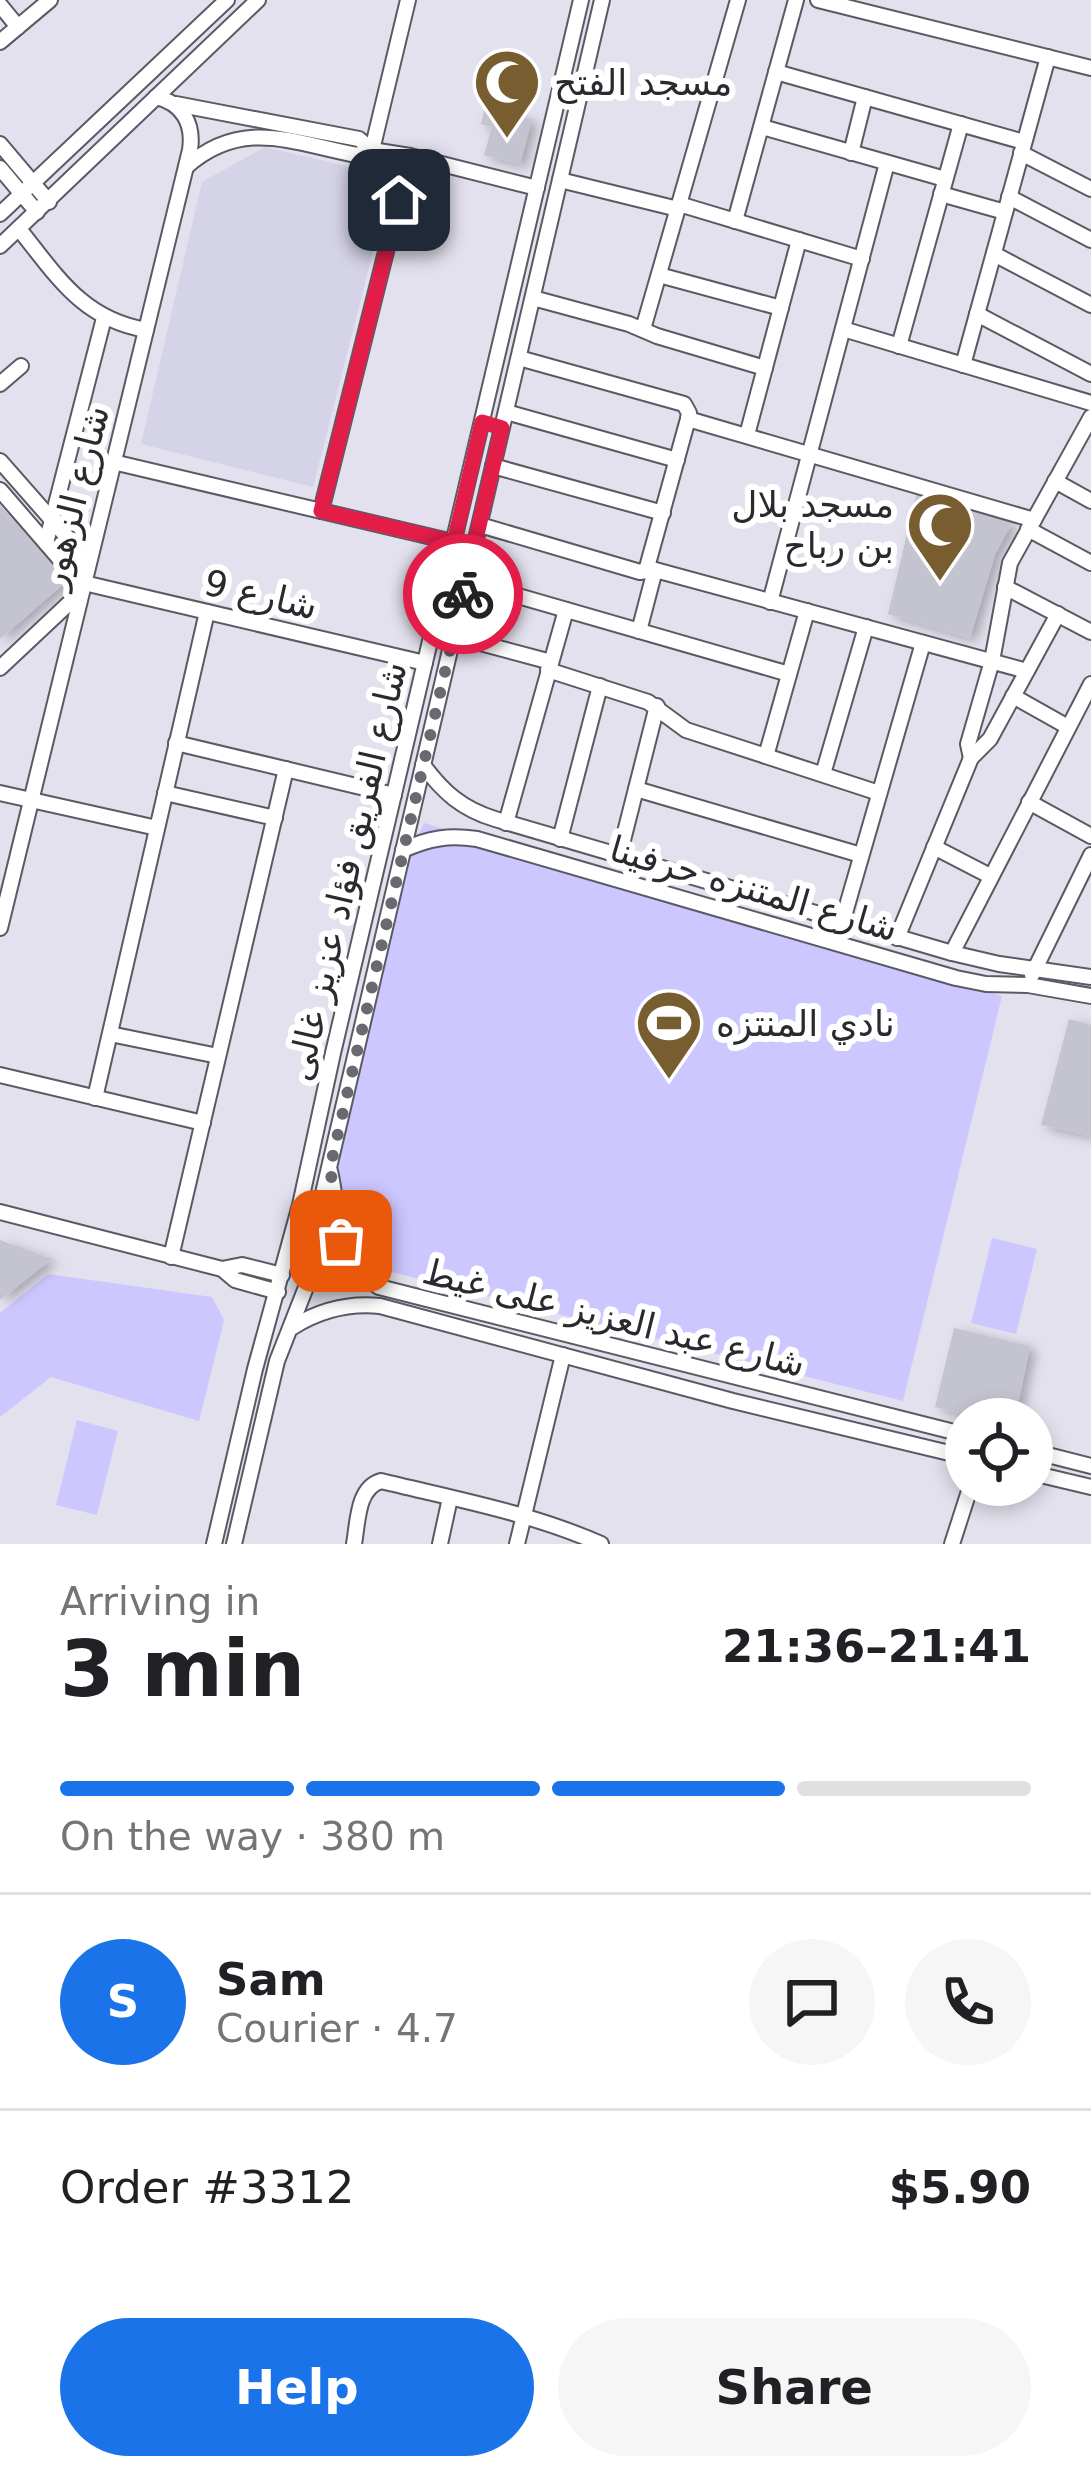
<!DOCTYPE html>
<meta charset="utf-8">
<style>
:root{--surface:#fff;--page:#f6f6f6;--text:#202124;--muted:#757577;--line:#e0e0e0;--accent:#1a73e8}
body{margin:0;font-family:"DejaVu Sans","Noto Sans Arabic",sans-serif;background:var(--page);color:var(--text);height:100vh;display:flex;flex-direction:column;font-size:45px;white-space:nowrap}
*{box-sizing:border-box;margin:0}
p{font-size:39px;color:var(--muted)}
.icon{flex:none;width:66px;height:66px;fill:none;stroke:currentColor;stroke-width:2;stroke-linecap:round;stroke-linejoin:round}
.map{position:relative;height:1544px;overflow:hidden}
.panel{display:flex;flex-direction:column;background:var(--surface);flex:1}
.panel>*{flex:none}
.buttons{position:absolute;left:945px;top:1398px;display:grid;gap:24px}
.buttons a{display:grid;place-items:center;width:108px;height:108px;border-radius:50%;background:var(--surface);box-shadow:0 6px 18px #0003;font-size:60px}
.pin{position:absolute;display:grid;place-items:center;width:102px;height:102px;color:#fff;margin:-51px;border-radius:24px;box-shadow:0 6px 18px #0006}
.courier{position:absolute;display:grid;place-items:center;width:120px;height:120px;margin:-60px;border:9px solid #e11d48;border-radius:50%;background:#fff;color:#222;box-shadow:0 3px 15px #0007}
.headline em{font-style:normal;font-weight:600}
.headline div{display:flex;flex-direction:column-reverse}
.headline{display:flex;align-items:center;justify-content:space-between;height:204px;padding:0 60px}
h1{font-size:78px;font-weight:600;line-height:90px}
.bar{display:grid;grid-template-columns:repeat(4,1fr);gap:18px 12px;align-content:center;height:144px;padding:0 60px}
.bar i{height:15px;border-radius:9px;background:var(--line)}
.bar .on{background:var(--accent)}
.bar p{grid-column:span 4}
.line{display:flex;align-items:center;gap:30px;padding:0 60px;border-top:3px solid var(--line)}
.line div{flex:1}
.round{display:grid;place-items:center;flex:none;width:126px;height:126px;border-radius:63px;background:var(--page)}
.primary-button{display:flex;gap:24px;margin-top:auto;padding:24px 60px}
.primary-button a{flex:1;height:138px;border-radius:72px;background:var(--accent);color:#fff;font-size:48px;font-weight:600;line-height:138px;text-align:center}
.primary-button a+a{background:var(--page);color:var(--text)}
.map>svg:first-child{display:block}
.built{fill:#d5d3e7}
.green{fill:#cdc7ff}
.building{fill:#c4c3d0;filter:url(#shadow)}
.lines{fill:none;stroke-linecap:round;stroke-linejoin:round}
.minor-casing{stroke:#5a5964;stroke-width:18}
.minor{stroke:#fff;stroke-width:14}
.done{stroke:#6a6971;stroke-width:12;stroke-dasharray:0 21.6}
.route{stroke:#e11d48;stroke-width:15}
.labels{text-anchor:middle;stroke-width:12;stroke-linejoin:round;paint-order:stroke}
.poi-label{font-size:36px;fill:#2a292e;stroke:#fff;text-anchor:start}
.street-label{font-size:36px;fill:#2a292e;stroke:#fff}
</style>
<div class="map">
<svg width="1091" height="1544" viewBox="0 0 1091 1544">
<defs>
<filter id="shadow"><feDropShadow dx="6" dy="4" stdDeviation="6" flood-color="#0004"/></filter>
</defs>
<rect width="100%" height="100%" fill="#e2e1ed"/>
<polygon class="built" points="265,147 392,177 313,487 141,444 202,182"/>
<g class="green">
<polygon points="424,823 1002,996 903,1401 392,1272 355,1247 339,1196 337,1168 414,844"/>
<polygon points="992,1238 1037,1249 1016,1334 971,1323"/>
<polygon points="48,1274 212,1297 224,1320 199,1421 51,1377 0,1417 0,1313"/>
<polygon points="77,1420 118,1431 97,1515 56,1505"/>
</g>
<g class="building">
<polygon points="485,107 532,119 520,164 484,155 492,127 481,124"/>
<polygon points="917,492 941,498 1012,523 995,554 970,638 888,614"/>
<polygon points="0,505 67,581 0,639"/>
<polygon points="1069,1019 1091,1025 1091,1136 1041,1125"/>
<polygon points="0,1240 52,1259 0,1300"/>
<polygon points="954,1328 1030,1346 1015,1419 984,1419 935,1407"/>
</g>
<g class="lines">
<g class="minor-casing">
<g id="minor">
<polyline points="818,0 1091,68"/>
<polyline points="0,5 18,27"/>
<polyline points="0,42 50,0"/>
<polyline points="776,72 1024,142"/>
<polyline points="176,104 359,139 372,150"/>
<polyline points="762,127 945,179"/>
<polyline points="0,144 49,202"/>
<polyline points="372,150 408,0"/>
<polyline points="851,153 865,97"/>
<polyline points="1021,153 1091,189"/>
<path d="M186,167C242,117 293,143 357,155L372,150L410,156L537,188"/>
<polyline points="0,168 37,212"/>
<polyline points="560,180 678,209"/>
<polyline points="941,194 1005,212"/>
<polyline points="1009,197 1091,240"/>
<polyline points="679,204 862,259"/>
<polyline points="0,214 227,0"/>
<polyline points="735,221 796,0"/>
<path d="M19,229C57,276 82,319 146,330"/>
<polyline points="0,246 258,0"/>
<polyline points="994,254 1091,305"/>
<polyline points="659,275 781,308"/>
<polyline points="533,298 629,324 657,336 765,368"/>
<polyline points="977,314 1091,374"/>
<polyline points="643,329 738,0"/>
<polyline points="843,329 1091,403"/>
<polyline points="899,346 961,124"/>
<polyline points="963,365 1048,57"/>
<polyline points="0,384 21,366"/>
<polyline points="506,412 677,460"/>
<polyline points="688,419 1034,520"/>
<polyline points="747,435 799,240"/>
<polyline points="0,461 89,562"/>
<polyline points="113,462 453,542"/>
<polyline points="493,466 663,513"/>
<polyline points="1055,481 1091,501"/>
<polyline points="0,490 83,586"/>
<polyline points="321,511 410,156"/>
<polyline points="480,525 640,572 646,571 688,419 689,413 684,404 519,358"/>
<polyline points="1028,529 1091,563"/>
<polyline points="46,543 104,318"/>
<polyline points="648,568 1027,671"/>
<polyline points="466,581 789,674"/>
<polyline points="84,583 425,663"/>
<polyline points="1005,587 1091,632"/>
<polyline points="770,602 887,163"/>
<polyline points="639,631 655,570"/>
<polyline points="454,636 551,662"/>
<polyline points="0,668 82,591"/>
<polyline points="548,670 648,702 686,730 879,793"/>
<polyline points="1013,696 1068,727"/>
<polyline points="176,743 394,795"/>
<polyline points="766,756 807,611"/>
<polyline points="971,758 968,744 992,661 1010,563 1091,417"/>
<path d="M423,765C443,792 462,809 495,819L952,953L999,964L1091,977"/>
<polyline points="823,774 866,627"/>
<polyline points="636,789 861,855"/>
<polyline points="0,793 157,828"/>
<polyline points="165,793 275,818"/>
<polyline points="1029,802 1091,836"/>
<polyline points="506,823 566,610"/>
<polyline points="560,839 600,686"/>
<polyline points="934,847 990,876"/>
<path d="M403,850C429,838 449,835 477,839L956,978L986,984L1028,985L1091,996"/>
<polyline points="619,856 657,706"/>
<polyline points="842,923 923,643"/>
<path d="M0,928L190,150C194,123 182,103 156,97"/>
<polyline points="897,938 971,758 990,739 1058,614"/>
<polyline points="952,953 1091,684"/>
<polyline points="1032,975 1091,855"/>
<polyline points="110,1034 218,1056"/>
<polyline points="0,1075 203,1123"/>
<polyline points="95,1098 207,612"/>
<path d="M330,1171C341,1218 332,1258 379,1287L966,1435"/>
<polyline points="0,1212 222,1269 235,1280 278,1292"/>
<polyline points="171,1257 286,769"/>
<polyline points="222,1269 242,1265 282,1275"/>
<path d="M293,1327C320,1310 349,1303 380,1306L733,1401L966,1457"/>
<polyline points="1032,1451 1091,1466"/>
<polyline points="1032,1473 1091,1487"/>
<polyline points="214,1544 255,1369 300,1205 333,1053 581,0"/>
<polyline points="234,1544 277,1361 310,1277 324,1189 602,0"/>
<path d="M354,1544C358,1522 357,1488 381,1481C455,1499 531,1513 601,1544"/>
<polyline points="440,1544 450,1498"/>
<polyline points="517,1544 563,1355"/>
<polyline points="952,1544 971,1485"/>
</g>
</g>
<use href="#minor" class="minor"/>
</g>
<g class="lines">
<polyline class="done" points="341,1241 330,1168 463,594"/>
<polyline class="route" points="399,200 321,511 454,542 482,422 502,428 463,594"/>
</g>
<defs>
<g id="mosque-pin" transform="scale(3.45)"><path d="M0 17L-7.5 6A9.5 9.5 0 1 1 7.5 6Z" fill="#775d2f" stroke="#fff"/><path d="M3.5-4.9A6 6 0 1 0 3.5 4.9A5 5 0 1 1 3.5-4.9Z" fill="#fff"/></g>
<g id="stadium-pin" transform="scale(3.45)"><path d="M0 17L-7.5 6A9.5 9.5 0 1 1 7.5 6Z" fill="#775d2f" stroke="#fff"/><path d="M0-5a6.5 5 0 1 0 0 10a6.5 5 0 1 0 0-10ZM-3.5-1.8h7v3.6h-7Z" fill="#fff"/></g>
</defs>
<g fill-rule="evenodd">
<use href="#mosque-pin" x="507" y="82"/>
<use href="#mosque-pin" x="940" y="525"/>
<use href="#stadium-pin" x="669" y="1023"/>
</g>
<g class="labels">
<g class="poi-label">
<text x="554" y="95">مسجد الفتح</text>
<text x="894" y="517" text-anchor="end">مسجد بلال<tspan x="894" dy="41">بن رباح</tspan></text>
<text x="716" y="1036">نادي المنتزه</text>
</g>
<g class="street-label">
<text transform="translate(74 497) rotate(-76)" y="13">شارع الزهور</text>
<text transform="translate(261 594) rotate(13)" y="13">شارع 9</text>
<text transform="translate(346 871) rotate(-77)" y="13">شارع الفريق فؤاد عزيز غالى</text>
<text transform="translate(754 888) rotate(16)" y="13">شارع المتنزه حرفينا</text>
<text transform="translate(614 1317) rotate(14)" y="13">شارع عبد العزيز على غيط</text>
</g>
</g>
</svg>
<div class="buttons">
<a><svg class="icon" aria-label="locate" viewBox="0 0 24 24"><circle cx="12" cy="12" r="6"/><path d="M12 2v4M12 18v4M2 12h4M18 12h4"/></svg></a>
</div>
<div class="pin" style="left:341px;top:1241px;background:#ea580c"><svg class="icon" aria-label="bag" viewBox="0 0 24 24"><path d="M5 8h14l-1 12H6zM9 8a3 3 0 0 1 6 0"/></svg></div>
<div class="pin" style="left:399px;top:200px;background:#1f2937"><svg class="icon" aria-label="home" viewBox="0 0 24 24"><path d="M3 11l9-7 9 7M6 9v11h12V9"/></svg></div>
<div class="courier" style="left:463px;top:594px"><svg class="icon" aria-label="bike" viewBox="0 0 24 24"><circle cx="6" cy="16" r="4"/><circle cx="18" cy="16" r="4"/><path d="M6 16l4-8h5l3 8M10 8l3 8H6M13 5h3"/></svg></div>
</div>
<section class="panel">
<div class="headline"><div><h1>3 min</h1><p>Arriving in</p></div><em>21:36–21:41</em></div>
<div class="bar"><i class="on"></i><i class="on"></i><i class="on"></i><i></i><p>On the way · 380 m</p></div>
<div class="line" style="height:216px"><b class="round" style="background:var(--accent);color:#fff">S</b><div><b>Sam</b><p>Courier · 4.7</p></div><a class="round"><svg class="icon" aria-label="chat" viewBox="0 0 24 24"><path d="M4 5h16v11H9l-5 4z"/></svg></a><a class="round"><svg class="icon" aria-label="phone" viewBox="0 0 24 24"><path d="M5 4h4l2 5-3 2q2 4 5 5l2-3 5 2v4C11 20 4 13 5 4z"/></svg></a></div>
<div class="line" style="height:156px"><div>Order #3312</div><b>$5.90</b></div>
<div class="primary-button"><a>Help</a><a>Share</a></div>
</section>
